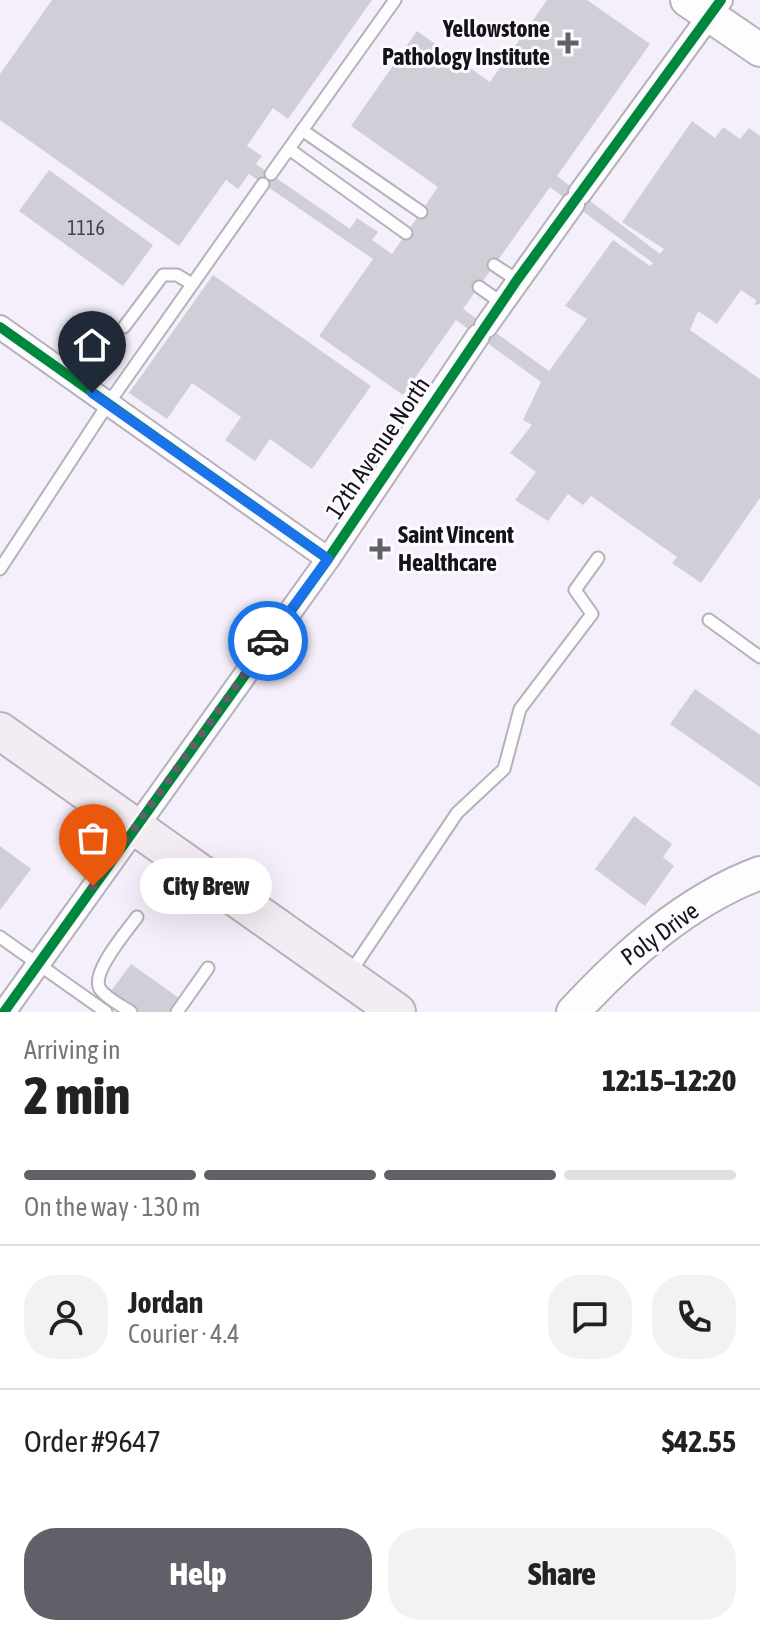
<!DOCTYPE html>
<meta charset="utf-8">
<style>
:root{--surface:#fff;--page:#f2f2f2;--text:#222;--muted:#767676;--line:#e0e0e0;--accent:#635f68}
body{margin:0;font-family:"Asap Condensed",sans-serif;background:var(--page);color:var(--text);height:100vh;display:flex;flex-direction:column;font-size:30px;white-space:nowrap}
*{box-sizing:border-box;margin:0}
p{font-size:26px;color:var(--muted)}
.icon{flex:none;width:44px;height:44px;fill:none;stroke:currentColor;stroke-width:2;stroke-linecap:round;stroke-linejoin:round}
.map{position:relative;height:1012px;overflow:hidden}
.side{display:flex;flex-direction:column;background:var(--surface);flex:1}
.side>*{flex:none}
.pin{position:absolute;display:grid;place-items:center;width:68px;height:68px;color:#fff;margin:-82px -34px;border-radius:50% 50% 50% 0;rotate:-45deg;box-shadow:0 0 8px #0007}
.pin .icon{rotate:45deg}
.courier{position:absolute;display:grid;place-items:center;width:80px;height:80px;margin:-40px;border:6px solid #1a73e8;border-radius:50%;background:#fff;color:#222;box-shadow:0 2px 10px #0007}
.bubble{position:absolute;height:56px;border-radius:28px;background:var(--surface);box-shadow:0 8px 32px #0002;font-size:26px;font-weight:800;line-height:56px;text-align:center}
.overview em{font-style:normal;font-weight:800}
.overview div{display:flex;flex-direction:column-reverse}
.overview{display:flex;align-items:center;justify-content:space-between;height:136px;padding:0 24px}
h1{font-size:52px;font-weight:800;line-height:60px}
.bar{display:grid;grid-template-columns:repeat(4,1fr);gap:12px 8px;align-content:center;height:96px;padding:0 24px}
.bar i{height:10px;border-radius:6px;background:var(--line)}
.bar .active{background:var(--accent)}
.bar p{grid-column:span 4}
.line{display:flex;align-items:center;gap:20px;padding:0 24px;border-top:2px solid var(--line)}
.line div{flex:1}
.round{display:grid;place-items:center;flex:none;width:84px;height:84px;border-radius:32px;background:var(--page)}
.cta{display:flex;gap:16px;margin-top:auto;padding:16px 24px}
.cta a{flex:1;height:92px;border-radius:32px;background:var(--accent);color:#fff;font-size:32px;font-weight:800;line-height:92px;text-align:center}
.cta a+a{background:var(--page);color:var(--text)}
.map>svg:first-child{display:block}
.building{fill:#d0cfd7;fill-rule:evenodd}
.lines{fill:none;stroke-linecap:round;stroke-linejoin:round}
.lane-casing{stroke:#b5b1ba;stroke-width:15}
.street-casing{stroke:#b5b1ba;stroke-width:26}
.secondary-casing{stroke:#b5b1ba;stroke-width:36}
.primary-casing{stroke:#bbaebc;stroke-width:40}
.lane{stroke:#fdfdfe;stroke-width:11}
.street{stroke:#fdfdfe;stroke-width:22}
.secondary{stroke:#fdfdfe;stroke-width:32}
.primary{stroke:#f3ecf3;stroke-width:36}
.cycleway-casing{stroke:#fcfaff;stroke-width:15}
.cycleway{stroke:#00873e;stroke-width:10}
.done{stroke:#635f68;stroke-width:8;stroke-dasharray:0 14.4}
.route{stroke:#1a73e8;stroke-width:10}
.poi-dot{fill:#635f68;stroke:#fcfaff;stroke-width:3}
.labels{text-anchor:middle;stroke-width:6;stroke-linejoin:round;paint-order:stroke}
.number-label{font-size:20px;fill:#444148}
.poi-label{font-size:24px;font-weight:bold;fill:#151219;stroke:#fcfaff;text-anchor:end}
.street-label{font-size:24px;fill:#151219;stroke:#fcfaff}
</style>
<div class="map">
<svg width="760" height="1012" viewBox="0 0 760 1012">
<rect width="100%" height="100%" fill="#f4effa"/>
<g class="building">
<path d="M52,0H372L288,119L273,108L247,146L262,156L256,164L350,229L357,218L378,232L372,240L392,254L438,187L351,126L417,31L490,82L547,0H587L650,44L557,176L660,254L664,249L622,222L692,121L715,138L723,127L740,139L749,128L760,136V304L755,305L756,300L741,290L717,324L698,311L690,330L760,379V498L701,583L672,563L677,557L591,496L583,505L568,494L548,521L515,500L536,472L510,453L532,425L523,420L541,382L456,320L403,395L319,336L373,259L249,174L238,189L226,180L179,246L0,120V74ZM550,187L653,263L650,266L613,240L565,306L587,319L549,371L463,309Z"/>
<polygon points="49,170 153,245 123,286 19,211"/>
<polygon points="213,275 371,386 312,469 270,439 255,461 225,440 241,417 192,383 167,419 129,393"/>
<polygon points="695,689 760,735 760,787 670,724"/>
<polygon points="634,816 672,844 663,857 674,866 645,906 595,869"/>
<polygon points="0,846 31,869 0,910"/>
<polygon points="131,964 179,998 169,1012 139,1012 111,991"/>
</g>
<g class="lines">
<g class="lane-casing">
<g id="lane">
<polyline points="302,130 421,212"/>
<polyline points="289,149 406,233"/>
<polyline points="271,174 395,0"/>
<polyline points="494,265 517,280"/>
<polyline points="479,287 502,303"/>
<polyline points="124,327 163,275 177,275 192,284"/>
<polyline points="0,569 108,404 263,184"/>
<polyline points="709,620 760,657"/>
<polyline points="0,937 106,1012"/>
<polyline points="350,973 457,813 504,769 520,709 592,614 575,590 598,558"/>
<path d="M131,1012C122,1006 106,998 100,989C90,973 127,931 137,917"/>
<polyline points="177,1012 208,968"/>
</g>
</g>
<g class="street-casing">
<g id="street">
<polyline points="580,193 721,0"/>
<polyline points="486,326 573,204"/>
<polyline points="0,327 328,559"/>
<polyline points="4,1012 328,559 478,336"/>
</g>
</g>
<g class="secondary-casing">
<g id="secondary">
<polyline points="687,0 760,50"/>
<path d="M573,1012C625,956 687,900 760,873"/>
</g>
</g>
<g class="primary-casing">
<polyline id="primary" points="0,731 397,1012"/>
</g>
<use href="#lane" class="lane"/>
<use href="#street" class="street"/>
<use href="#secondary" class="secondary"/>
<use href="#primary" class="primary"/>
<g class="cycleway-casing">
<g id="cycleway">
<polyline points="0,327 328,559"/>
<polyline points="4,1012 328,559 517,280 721,0"/>
</g>
</g>
<use href="#cycleway" class="cycleway"/>
</g>
<g class="lines">
<polyline class="done" points="93,886 268,641"/>
<polyline class="route" points="92,393 328,559 268,641"/>
</g>
<g class="poi-dot">
<path d="M564 31h8v8h8v8h-8v8h-8v-8h-8v-8h8z"/>
<path d="M376 537h8v8h8v8h-8v8h-8v-8h-8v-8h8z"/>
</g>
<g class="labels">
<g class="number-label">
<text x="86" y="235">1116</text>
</g>
<g class="poi-label">
<text x="550" y="37">Yellowstone<tspan x="550" dy="28">Pathology Institute</tspan></text>
<text x="398" y="543" text-anchor="start">Saint Vincent<tspan x="398" dy="28">Healthcare</tspan></text>
</g>
<g class="street-label">
<text transform="translate(378 448) rotate(-56)" y="8">12th Avenue North</text>
<text transform="translate(660 934) rotate(-36)" y="8">Poly Drive</text>
</g>
</g>
</svg>
<div class="pin" style="left:93px;top:886px;background:#ea580c"><svg class="icon" aria-label="bag" viewBox="0 0 24 24"><path d="M5 8h14l-1 12H6zM9 8a3 3 0 0 1 6 0"/></svg></div>
<div class="pin" style="left:92px;top:393px;background:#1f2937"><svg class="icon" aria-label="home" viewBox="0 0 24 24"><path d="M3 11l9-7 9 7M6 9v11h12V9"/></svg></div>
<div class="courier" style="left:268px;top:641px"><svg class="icon" aria-label="car" viewBox="0 0 24 24"><path d="M5 17H2v-5l4-1 3-4h7l3 4 3 1v5h-3M9 17h6M6 11h13"/><circle cx="7" cy="17" r="2"/><circle cx="17" cy="17" r="2"/></svg></div>
<div class="bubble" style="left:140px;top:858px;width:132px">City Brew</div>
</div>
<section class="side">
<div class="overview"><div><h1>2 min</h1><p>Arriving in</p></div><em>12:15–12:20</em></div>
<div class="bar"><i class="active"></i><i class="active"></i><i class="active"></i><i></i><p>On the way · 130 m</p></div>
<div class="line" style="height:144px"><a class="round"><svg class="icon" aria-label="person" viewBox="0 0 24 24"><circle cx="12" cy="8" r="4"/><path d="M4 21q1-7 8-7t8 7"/></svg></a><div><b>Jordan</b><p>Courier · 4.4</p></div><a class="round"><svg class="icon" aria-label="chat" viewBox="0 0 24 24"><path d="M4 5h16v11H9l-5 4z"/></svg></a><a class="round"><svg class="icon" aria-label="phone" viewBox="0 0 24 24"><path d="M5 4h4l2 5-3 2q2 4 5 5l2-3 5 2v4C11 20 4 13 5 4z"/></svg></a></div>
<div class="line" style="height:104px"><div>Order #9647</div><b>$42.55</b></div>
<div class="cta"><a>Help</a><a>Share</a></div>
</section>
